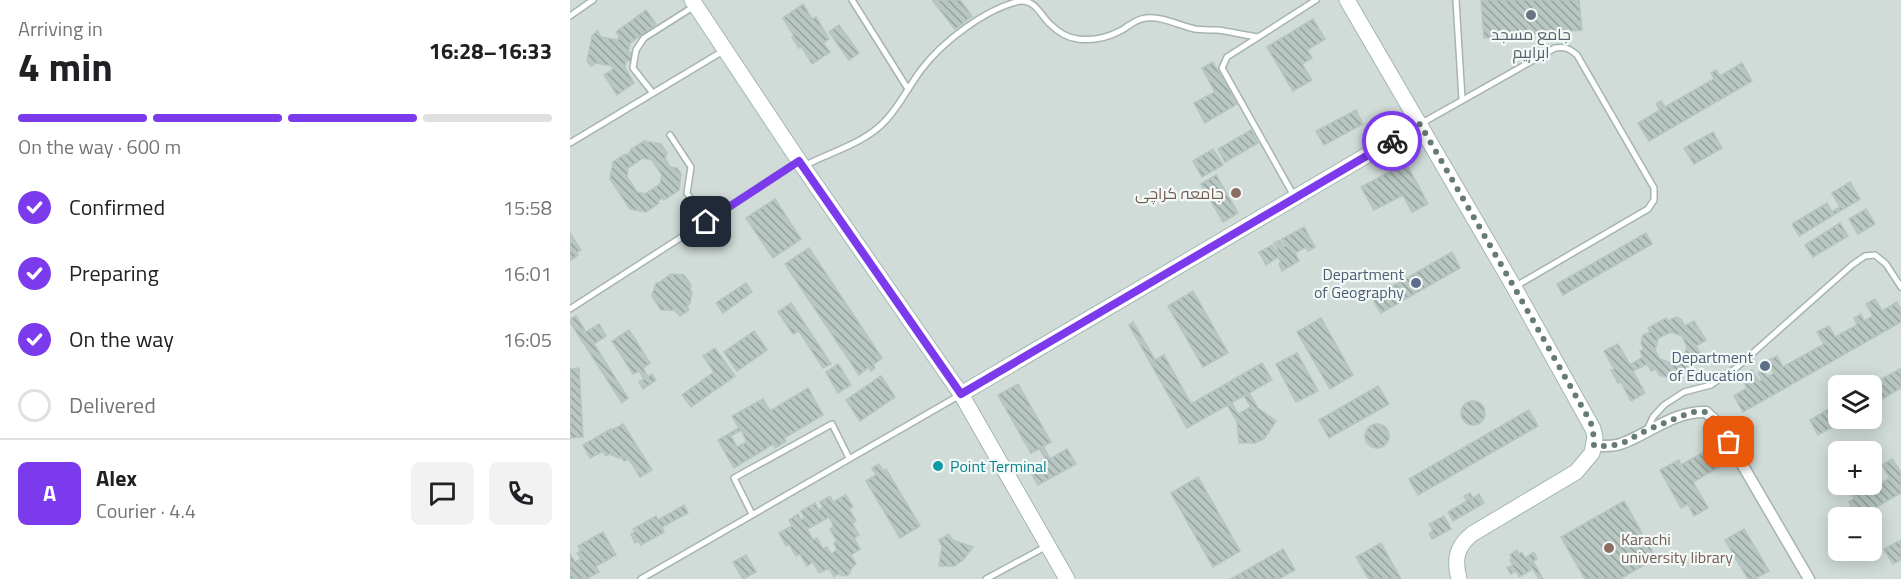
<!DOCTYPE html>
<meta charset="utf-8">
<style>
:root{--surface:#fff;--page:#f2f2f2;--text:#202124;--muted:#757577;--line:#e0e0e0;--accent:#7c3aed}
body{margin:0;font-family:"Titillium Web",Cairo,sans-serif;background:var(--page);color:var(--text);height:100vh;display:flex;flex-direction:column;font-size:22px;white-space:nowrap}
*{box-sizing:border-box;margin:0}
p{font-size:20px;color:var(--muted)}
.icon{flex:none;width:33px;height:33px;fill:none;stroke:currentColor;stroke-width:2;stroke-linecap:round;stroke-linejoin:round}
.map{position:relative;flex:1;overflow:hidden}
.sheet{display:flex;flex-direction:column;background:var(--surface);width:570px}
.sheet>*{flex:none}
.buttons{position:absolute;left:1258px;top:375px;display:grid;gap:12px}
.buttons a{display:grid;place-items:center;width:54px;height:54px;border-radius:9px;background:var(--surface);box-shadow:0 3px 15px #0003;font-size:30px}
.pin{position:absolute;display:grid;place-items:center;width:51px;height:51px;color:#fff;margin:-26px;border-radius:12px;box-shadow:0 3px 9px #0006}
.courier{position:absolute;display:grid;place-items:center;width:60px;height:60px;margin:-30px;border:4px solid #7c3aed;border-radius:50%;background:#fff;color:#222;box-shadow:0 2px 8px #0007}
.summary em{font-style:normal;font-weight:700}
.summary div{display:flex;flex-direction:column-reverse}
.summary{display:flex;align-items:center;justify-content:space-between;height:102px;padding:0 18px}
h1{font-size:39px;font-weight:700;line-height:45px}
.bar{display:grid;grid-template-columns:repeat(4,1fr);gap:9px 6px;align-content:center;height:72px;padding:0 18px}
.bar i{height:8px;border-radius:4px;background:var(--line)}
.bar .current{background:var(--accent)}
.bar p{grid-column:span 4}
.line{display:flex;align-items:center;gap:15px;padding:0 18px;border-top:2px solid var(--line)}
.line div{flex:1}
.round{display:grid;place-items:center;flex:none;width:63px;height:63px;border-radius:9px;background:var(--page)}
ol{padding:0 18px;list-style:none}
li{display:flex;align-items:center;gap:18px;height:66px}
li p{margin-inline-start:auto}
li .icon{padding:6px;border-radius:50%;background:var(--accent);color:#fff;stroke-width:4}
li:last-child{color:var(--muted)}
li i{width:33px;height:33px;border:3px solid var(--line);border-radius:50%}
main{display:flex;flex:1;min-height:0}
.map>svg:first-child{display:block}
.built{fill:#d1dcd8;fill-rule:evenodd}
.building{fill:url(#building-back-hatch);stroke:#b5c5c1;stroke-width:1.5;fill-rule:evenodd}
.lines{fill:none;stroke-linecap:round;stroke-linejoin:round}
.lane-casing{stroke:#a6b4b1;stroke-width:8}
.street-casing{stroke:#a6b4b1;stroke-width:13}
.secondary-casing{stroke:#a1b7b2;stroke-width:17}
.lane{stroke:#fff;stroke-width:5}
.street{stroke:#fff;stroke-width:10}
.secondary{stroke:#fff;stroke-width:15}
.done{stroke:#667a77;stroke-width:6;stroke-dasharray:0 10.8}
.route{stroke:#7c3aed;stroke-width:8}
.worship-dot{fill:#6b7280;stroke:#f3f9f7;stroke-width:2}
.education-dot{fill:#8d6e63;stroke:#f3f9f7;stroke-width:2}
.service-dot{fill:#5c6f8a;stroke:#f3f9f7;stroke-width:2}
.culture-dot{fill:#0f9aa8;stroke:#f3f9f7;stroke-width:2}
.labels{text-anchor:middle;stroke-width:4.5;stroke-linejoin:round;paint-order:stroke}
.worship-label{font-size:16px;fill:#5b616d;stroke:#f3f9f7}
.education-label{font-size:16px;fill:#785e54;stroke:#f3f9f7;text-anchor:end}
.service-label{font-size:16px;fill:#4e5e75;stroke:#f3f9f7;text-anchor:end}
.culture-label{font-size:16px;fill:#0d838f;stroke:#f3f9f7;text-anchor:start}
</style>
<main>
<section class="sheet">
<div class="summary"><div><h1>4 min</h1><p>Arriving in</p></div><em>16:28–16:33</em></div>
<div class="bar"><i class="current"></i><i class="current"></i><i class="current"></i><i></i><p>On the way · 600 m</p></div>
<ol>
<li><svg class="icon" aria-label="check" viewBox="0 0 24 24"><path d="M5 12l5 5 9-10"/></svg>Confirmed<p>15:58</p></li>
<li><svg class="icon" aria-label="check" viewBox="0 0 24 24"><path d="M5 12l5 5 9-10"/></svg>Preparing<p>16:01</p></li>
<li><svg class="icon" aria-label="check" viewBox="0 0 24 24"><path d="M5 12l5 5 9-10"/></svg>On the way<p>16:05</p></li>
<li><i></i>Delivered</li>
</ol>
<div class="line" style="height:108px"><b class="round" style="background:var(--accent);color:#fff">A</b><div><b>Alex</b><p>Courier · 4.4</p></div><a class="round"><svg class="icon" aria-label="chat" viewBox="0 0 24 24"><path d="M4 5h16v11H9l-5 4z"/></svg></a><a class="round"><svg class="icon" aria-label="phone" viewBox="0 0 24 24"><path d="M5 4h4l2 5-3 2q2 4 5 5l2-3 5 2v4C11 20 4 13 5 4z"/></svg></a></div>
</section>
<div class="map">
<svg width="1331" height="579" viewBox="0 0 1331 579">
<defs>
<pattern id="building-back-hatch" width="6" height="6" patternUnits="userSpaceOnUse" patternTransform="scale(1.5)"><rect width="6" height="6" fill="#b8c7c2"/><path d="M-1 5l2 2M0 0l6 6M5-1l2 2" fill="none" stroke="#95a39f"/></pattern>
</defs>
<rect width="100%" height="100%" fill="#e3ece9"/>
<path class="built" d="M0,0H1331V579H0ZM1269,386H1302V418H1269ZM1269,452H1302V484H1269ZM1269,518H1302V550H1269Z"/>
<g class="building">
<polygon points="362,0 390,0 402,16 385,29"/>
<polygon points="911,0 1009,0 1012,30 914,38"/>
<polygon points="233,4 242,19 246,17 259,39 253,43 260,52 242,64 232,47 229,48 222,37 224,36 213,18"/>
<polygon points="76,10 86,24 60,43 58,52 64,53 62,62 56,60 55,68 64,83 47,95 34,75 42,70 43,66 26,63 21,66 17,61 22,36 27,31 31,37 48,40 49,36 46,32"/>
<polygon points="743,19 755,39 737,50 742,58 732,64 742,80 723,91 697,47"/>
<polygon points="269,25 289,53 279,60 259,32"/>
<polygon points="643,62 667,104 635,123 624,103 645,92 632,68"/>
<polygon points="1172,63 1182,81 1079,141 1068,123 1090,110 1086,104 1091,101 1095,107 1144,79 1141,73 1146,70 1150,76"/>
<polygon points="786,110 793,124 754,145 746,131"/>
<polygon points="681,130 688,143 655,162 648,149"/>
<polygon points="1143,132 1152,148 1124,164 1114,148"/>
<path d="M74,141L91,144L97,153L95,158L100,167L107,168L111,174L109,190L94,200L92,198L87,201L89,203L76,212L60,209L40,179L43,162L55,154L56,155L61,152L60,150ZM73,158L82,160L92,175L90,184L75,194L67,192L57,177L58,168Z"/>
<polygon points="643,149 653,165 632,177 623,161"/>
<polygon points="836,163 858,204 842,212 833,195 804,210 791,187"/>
<polygon points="646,175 668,213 653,222 631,184"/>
<polygon points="1280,182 1290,199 1229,236 1222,224 1257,203 1262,212 1270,207 1262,193"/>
<polygon points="205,199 231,239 203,258 176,218"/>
<polygon points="1296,209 1305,224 1288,234 1279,219"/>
<polygon points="1270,223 1278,236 1243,257 1235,245"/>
<polygon points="734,227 745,247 738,251 736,247 725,253 729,261 712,271 709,264 711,262 708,257 696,265 689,252 702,245 706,251 708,250 704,243 710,240 713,247 715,246 712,239"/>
<polygon points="0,233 11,250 6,253 8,255 0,261"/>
<polygon points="1076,233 1082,244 993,295 987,284"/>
<polygon points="239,248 312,358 303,365 305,368 301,371 299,367 289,375 215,264"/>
<polygon points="882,252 890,268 811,313 802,298"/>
<polygon points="101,274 114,275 121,285 120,291 122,292 120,303 117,306 119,310 110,316 104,310 91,310 82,296 86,283 90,282"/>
<polygon points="176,283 182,292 153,313 146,303"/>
<polygon points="623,291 658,353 633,367 598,306"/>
<polygon points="1305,299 1312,311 1327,302 1331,310 1331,322 1173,412 1164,396 1177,388 1171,376 1182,370 1189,381 1192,380 1188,373 1193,370 1197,377 1204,373 1197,361 1207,356 1213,367 1254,344 1247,332 1259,326 1265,337 1287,325 1284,318 1291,314 1294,321 1303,316 1296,304"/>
<polygon points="221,303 261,364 253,368 229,331 223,334 208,312"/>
<polygon points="6,316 16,332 29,324 36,336 24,344 58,398 52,403 0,322 0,319"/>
<path d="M1106,317L1111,319L1115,326L1124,321L1136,340L1126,346L1130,353L1129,358L1122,362L1124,366L1105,377L1103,373L1097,377L1089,375L1086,369L1081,371L1077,364L1063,371L1075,393L1061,401L1051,382L1048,383L1041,370L1044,369L1034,351L1048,344L1060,365L1073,357L1070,351L1074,349L1071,343L1073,335L1080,332L1078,328L1096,318L1098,321ZM1101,332L1112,336L1117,347L1113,358L1101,363L1090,359L1085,350L1088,338Z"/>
<polygon points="751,318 783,375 760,389 727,332"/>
<polygon points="563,322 585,360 594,355 621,404 692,363 702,380 617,428 559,325"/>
<polygon points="59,330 80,363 73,368 78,377 82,374 86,380 73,389 69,382 74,379 69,371 63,374 42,341"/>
<polygon points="184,331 197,350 167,371 154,352"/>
<polygon points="145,348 165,376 121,407 112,395 144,372 133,356"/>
<polygon points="727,353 748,391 726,402 706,364"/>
<polygon points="268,364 281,385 268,393 256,372"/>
<polygon points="9,368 13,437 0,438 0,369"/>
<polygon points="1331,368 1331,388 1302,405 1302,386 1300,386"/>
<polygon points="311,376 325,397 290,421 276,400"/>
<polygon points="448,384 481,442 461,453 428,395"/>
<polygon points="808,386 819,404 759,438 749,420"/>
<path d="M238,388L253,415L214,438L216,441L205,448L203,444L164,468L148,440L169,428L162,416L193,399L200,411ZM171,430L177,442L167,447L161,436Z"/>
<polygon points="679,393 688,408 706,421 694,439 685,443 669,443 667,421 657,405 662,403 668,414 681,407 674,396"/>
<circle cx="903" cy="413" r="12"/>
<polygon points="1269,403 1269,418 1278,418 1248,435 1240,420"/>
<polygon points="959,410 968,426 848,495 839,479"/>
<circle cx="807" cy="436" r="12"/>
<polygon points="53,424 82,470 70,477 59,459 54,461 51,456 50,458 41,455 41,453 36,456 33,451 20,458 13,445 41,429 42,430"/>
<polygon points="473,446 480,459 497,449 506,464 468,485 460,471 477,461 469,448"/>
<polygon points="1141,448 1151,466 1123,482 1138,508 1124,516 1118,504 1111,508 1090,470 1109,460 1111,465"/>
<polygon points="1322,459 1331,472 1331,493 1287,518 1279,502 1284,499 1277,485 1302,484 1302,478 1306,486 1320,478 1312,465"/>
<polygon points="309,464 313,471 316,469 350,526 330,538 296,481 306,475 302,468"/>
<polygon points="628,477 670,551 643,567 601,493"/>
<polygon points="900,493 903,498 909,494 914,503 883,521 878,512 897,501 894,496"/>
<path d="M276,495L283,507L279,509L286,521L282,523L289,535L284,538L290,549L281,555L286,564L282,567L279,574L276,576L268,574L264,577L259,568L249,573L243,562L237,566L230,554L226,556L219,544L216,546L209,533L222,526L219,520L228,514L231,520L235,518L231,511L245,503L249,510L253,507L250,502L260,496L263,502ZM259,517L264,527L260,529L267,541L264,543L267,550L261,554L257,547L253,549L247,538L243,540L237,529Z"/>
<polygon points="1054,501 1086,558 1050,579 1015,579 991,537"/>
<polygon points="114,505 118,513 92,527 94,532 71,545 68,541 65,543 61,534 65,532 63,529 86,516 88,520"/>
<polygon points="874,516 881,529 862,539 859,533 863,531 859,524"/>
<polygon points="1174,529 1199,571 1185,579 1178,579 1155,540"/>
<polygon points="33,532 46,555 26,566 29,572 16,579 0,579 0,554 5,562 11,559 7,553 11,551 8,546"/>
<polygon points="379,534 382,540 403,547 393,560 384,566 369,566 372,546 369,540"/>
<polygon points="1331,540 1331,560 1323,564 1314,549"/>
<polygon points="811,543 831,579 799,579 786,557"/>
<polygon points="713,549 725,570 709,579 661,579"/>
<polygon points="947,550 949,554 952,552 955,558 964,552 967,559 963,561 973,579 969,579 959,563 958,564 961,570 949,577 946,571 941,574 937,568 943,565 940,560 942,558 940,555"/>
<polygon points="176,555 186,572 173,579 163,562"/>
</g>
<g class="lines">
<g class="lane-casing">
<g id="lane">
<polyline points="282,0 338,89"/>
<polyline points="886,0 892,99"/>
<polyline points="0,16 23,0"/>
<polyline points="82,92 63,68 66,50 74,38 123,7"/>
<path d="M852,123L985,48C995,46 1000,49 1007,55L1084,188V200L1078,209L946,286"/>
<polyline points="100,135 121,167 117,193 136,222"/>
<polyline points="0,143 153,51"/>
<path d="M234,166C262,151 295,144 317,119C330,105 339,86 351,70C372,42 415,9 450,1C466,0 471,16 480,24C488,32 498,38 508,39C523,41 539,37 552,30C560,25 566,19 576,18C592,16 610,26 625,29C633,30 640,30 648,30C661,32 675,35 688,37"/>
<polyline points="724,196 652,68 657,57 746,0"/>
<polyline points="0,309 228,162"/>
<polyline points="1078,428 1083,417 1094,405 1114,392 1141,385 1166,368 1282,265 1295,256 1305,255 1316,264 1331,287"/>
<polyline points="182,514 164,478 262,424 279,458"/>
<polyline points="71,579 390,395"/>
<polyline points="416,579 477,546"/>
</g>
</g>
<g class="street-casing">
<path id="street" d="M1025,446C1034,446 1044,447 1053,443C1080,433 1104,411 1136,412L1148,423L1239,579"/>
</g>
<g class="secondary-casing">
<g id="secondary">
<polyline points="122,0 229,161 391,394 497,579"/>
<path d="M777,0L944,287L1023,429L1025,437L1022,453L1006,472L902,534C886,547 884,560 889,579"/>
<polyline points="391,394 850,124"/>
</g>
</g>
<use href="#lane" class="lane"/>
<use href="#street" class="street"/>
<use href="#secondary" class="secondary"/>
</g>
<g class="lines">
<polyline class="done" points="822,141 850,124 944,287 1020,421 1023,429 1024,446 1040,446 1053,443 1077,430 1122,412 1136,412 1148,423 1159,442"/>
<polyline class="route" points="136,222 229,161 391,394 822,141"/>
</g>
<circle class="worship-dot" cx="961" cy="15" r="6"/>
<g class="education-dot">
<circle cx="666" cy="193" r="6"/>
<circle cx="1039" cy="548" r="6"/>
</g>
<g class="service-dot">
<circle cx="846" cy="283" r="6"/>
<circle cx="1195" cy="366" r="6"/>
</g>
<circle class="culture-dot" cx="368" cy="466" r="6"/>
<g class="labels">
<g class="worship-label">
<text x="961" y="40">جامع مسجد<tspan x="961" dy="18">ابراہیم</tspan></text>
</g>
<g class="education-label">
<text x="654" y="199">جامعہ کراچی</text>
<text x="1051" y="545" text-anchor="start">Karachi<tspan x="1051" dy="18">university library</tspan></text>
</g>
<g class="service-label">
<text x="834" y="280">Department<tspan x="834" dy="18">of Geography</tspan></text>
<text x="1183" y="363">Department<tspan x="1183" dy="18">of Education</tspan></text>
</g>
<g class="culture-label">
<text x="380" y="472">Point Terminal</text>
</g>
</g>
</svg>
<div class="buttons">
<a><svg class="icon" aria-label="layers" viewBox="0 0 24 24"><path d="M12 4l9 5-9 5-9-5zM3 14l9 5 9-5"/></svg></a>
<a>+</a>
<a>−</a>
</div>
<div class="pin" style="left:1159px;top:442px;background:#ea580c"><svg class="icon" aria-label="bag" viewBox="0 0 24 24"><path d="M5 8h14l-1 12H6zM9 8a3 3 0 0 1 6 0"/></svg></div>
<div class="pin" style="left:136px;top:222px;background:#1f2937"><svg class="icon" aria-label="home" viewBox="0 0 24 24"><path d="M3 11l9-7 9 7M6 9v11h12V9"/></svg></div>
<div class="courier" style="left:822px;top:141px"><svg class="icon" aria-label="bike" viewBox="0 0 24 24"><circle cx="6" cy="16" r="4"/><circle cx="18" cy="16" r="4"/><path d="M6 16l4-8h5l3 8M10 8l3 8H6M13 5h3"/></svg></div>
</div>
</main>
